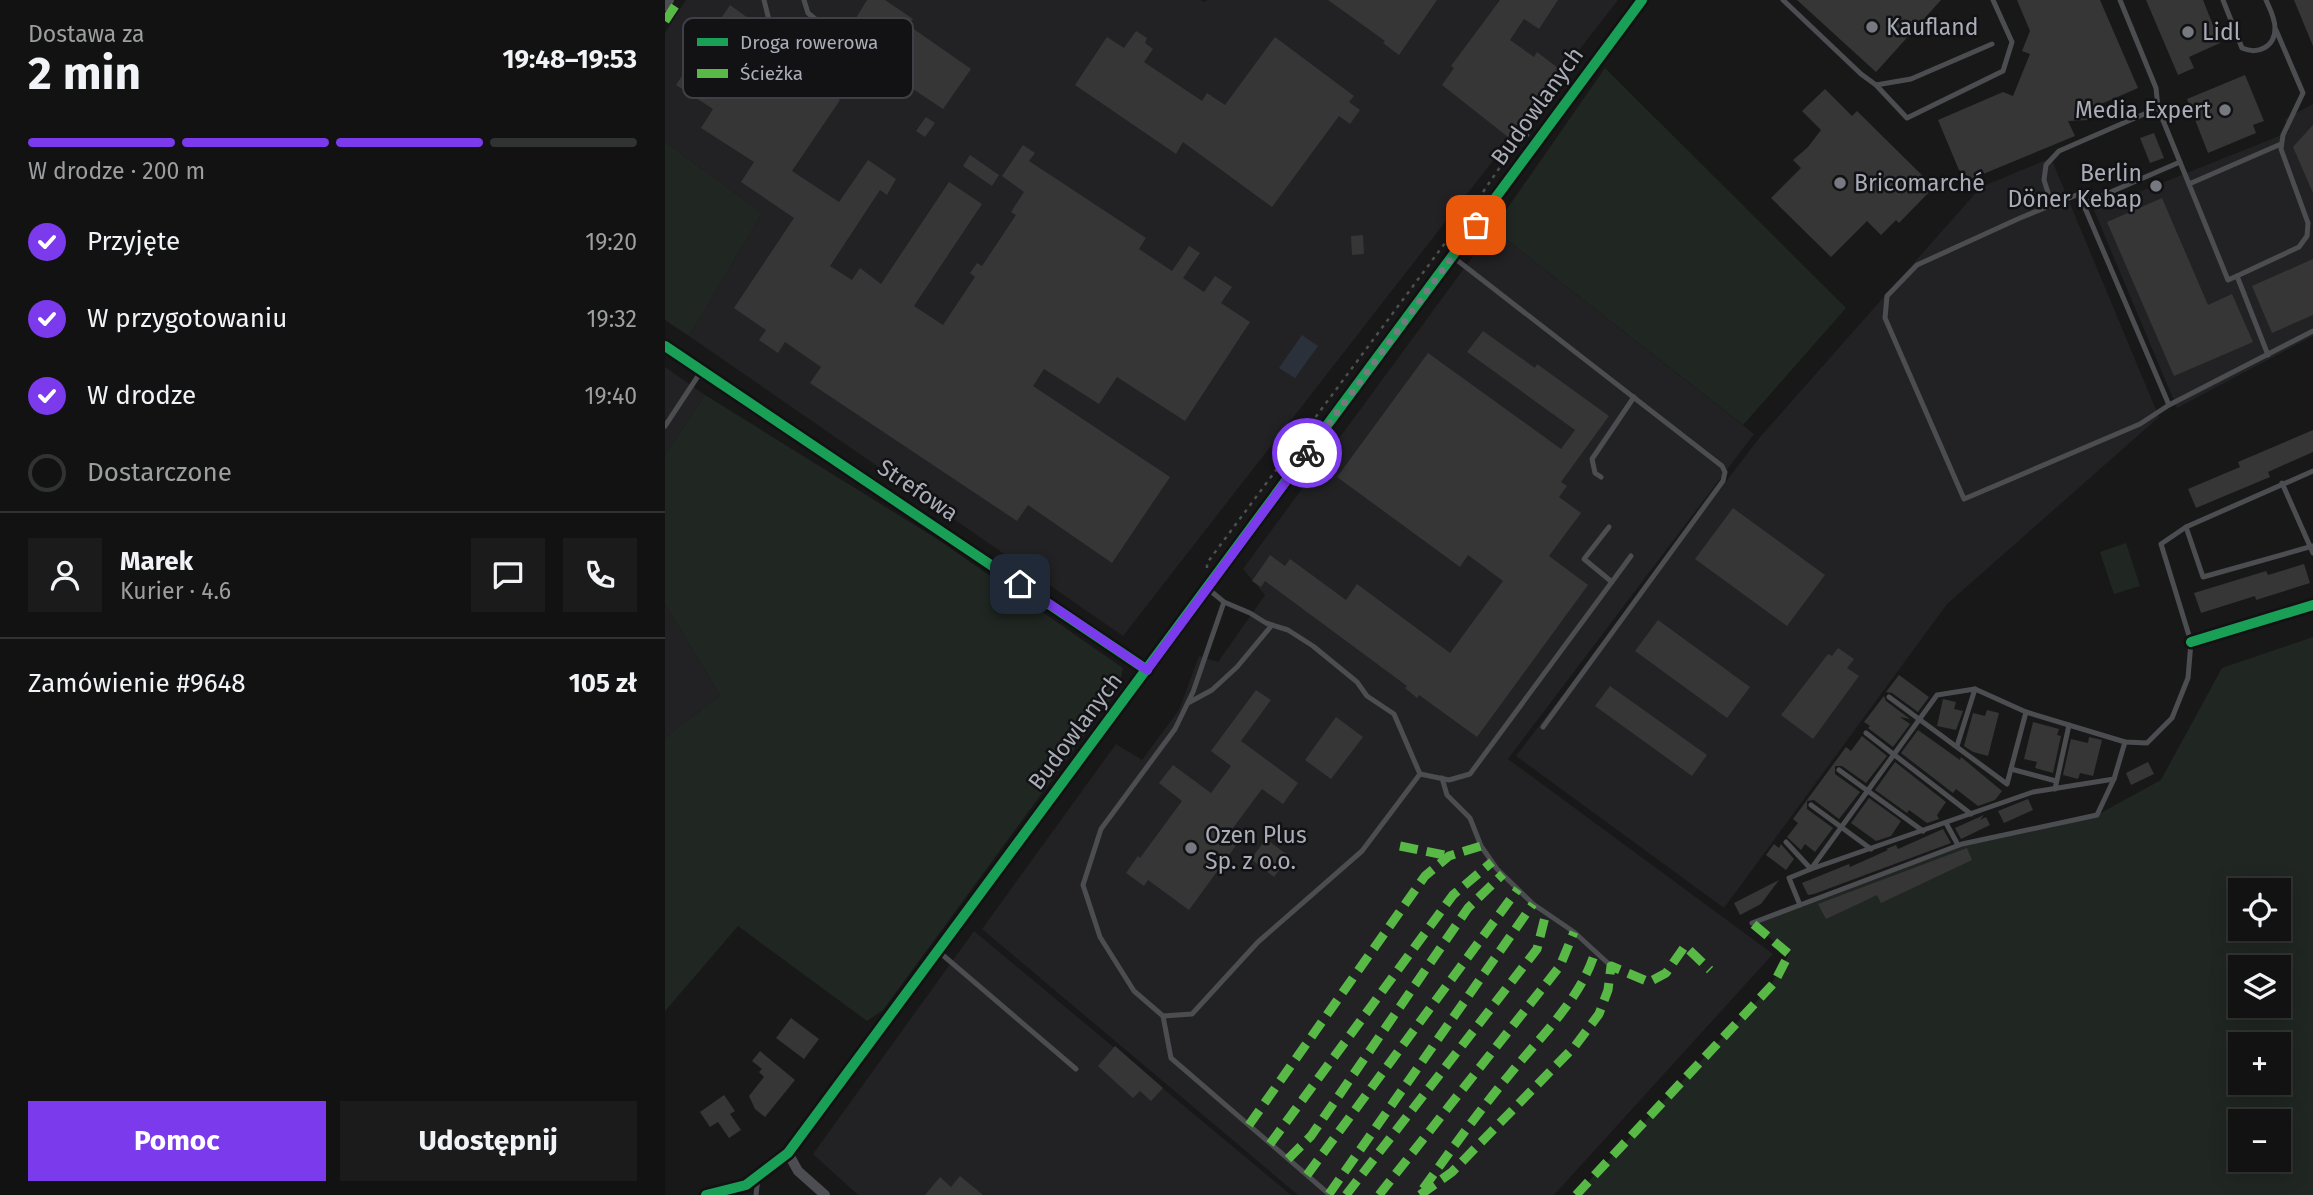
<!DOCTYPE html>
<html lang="pl">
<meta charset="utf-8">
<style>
:root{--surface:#121212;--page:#1b1b1b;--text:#f1f3f6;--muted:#9c9e9f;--line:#313232;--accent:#7c3aed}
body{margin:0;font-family:"Fira Sans",sans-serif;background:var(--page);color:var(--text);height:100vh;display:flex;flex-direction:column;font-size:26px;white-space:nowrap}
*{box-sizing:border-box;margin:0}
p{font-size:23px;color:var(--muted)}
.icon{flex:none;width:38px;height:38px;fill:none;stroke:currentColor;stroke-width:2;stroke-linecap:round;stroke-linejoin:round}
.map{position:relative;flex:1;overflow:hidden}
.side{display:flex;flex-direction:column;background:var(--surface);width:665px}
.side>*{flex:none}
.tools{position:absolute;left:1563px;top:878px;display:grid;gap:14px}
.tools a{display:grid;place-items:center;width:63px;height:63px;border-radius:0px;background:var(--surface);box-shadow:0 4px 18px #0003,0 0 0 2px var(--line);font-size:35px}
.pin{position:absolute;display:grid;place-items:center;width:60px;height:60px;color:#fff;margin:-30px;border-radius:14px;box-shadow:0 4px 10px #0006}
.courier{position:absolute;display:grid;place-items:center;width:70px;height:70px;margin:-35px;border:5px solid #7c3aed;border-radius:50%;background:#fff;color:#222;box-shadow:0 2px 9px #0007}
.head em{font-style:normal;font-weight:700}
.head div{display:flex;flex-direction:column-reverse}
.head{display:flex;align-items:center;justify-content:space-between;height:119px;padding:0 28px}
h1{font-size:46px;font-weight:700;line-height:52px}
.bar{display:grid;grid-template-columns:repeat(4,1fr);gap:10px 7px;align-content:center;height:84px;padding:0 28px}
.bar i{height:9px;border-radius:5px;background:var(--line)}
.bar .on{background:var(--accent)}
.bar p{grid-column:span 4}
.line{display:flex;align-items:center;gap:18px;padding:0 28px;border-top:2px solid var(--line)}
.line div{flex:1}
.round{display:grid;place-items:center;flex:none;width:74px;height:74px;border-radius:0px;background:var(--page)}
ol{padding:0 28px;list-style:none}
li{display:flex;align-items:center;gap:21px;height:77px}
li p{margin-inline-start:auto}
li .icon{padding:7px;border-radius:50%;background:var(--accent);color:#fff;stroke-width:4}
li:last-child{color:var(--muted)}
li i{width:38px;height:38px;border:4px solid var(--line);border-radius:50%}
.button{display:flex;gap:14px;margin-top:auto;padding:14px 28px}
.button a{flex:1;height:80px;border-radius:0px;background:var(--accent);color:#fff;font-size:28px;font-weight:700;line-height:80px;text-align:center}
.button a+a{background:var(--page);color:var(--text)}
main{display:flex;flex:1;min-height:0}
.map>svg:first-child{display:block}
.built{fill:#222224}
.green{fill:#202722;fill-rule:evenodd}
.water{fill:#2b313a}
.building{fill:#363637}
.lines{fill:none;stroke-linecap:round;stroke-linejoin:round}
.path{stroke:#4e4f52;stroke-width:2.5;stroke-dasharray:3.5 5;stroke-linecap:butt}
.service{stroke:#4c4d51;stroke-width:5}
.minor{stroke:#4c4d51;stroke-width:10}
.quiet{stroke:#58b947;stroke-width:9;stroke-dasharray:18 9;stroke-linecap:butt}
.cycleway-casing{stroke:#121214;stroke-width:15}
.cycleway{stroke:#1a9f57;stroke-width:10}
.done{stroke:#767980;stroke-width:7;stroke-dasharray:0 12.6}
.route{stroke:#7c3aed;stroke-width:9}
.poi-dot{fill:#767980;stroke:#121214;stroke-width:2.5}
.labels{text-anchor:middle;stroke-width:5;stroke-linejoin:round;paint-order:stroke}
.poi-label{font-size:23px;fill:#a9adb8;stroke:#121214;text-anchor:start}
.street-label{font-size:23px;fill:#a9adb8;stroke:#121214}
.key{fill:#121214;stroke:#3f4045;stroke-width:2}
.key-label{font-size:19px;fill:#a9adb8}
</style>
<main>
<section class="side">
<div class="head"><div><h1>2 min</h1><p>Dostawa za</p></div><em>19:48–19:53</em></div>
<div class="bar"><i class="on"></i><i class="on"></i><i class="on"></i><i></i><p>W drodze · 200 m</p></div>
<ol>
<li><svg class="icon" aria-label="check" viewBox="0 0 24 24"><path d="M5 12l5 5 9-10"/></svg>Przyjęte<p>19:20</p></li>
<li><svg class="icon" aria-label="check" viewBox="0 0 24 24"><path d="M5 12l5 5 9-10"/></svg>W przygotowaniu<p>19:32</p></li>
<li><svg class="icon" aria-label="check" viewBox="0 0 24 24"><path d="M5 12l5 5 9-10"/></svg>W drodze<p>19:40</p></li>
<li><i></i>Dostarczone</li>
</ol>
<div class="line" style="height:126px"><a class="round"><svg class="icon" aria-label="person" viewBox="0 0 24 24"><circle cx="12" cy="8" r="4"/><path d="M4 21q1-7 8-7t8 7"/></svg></a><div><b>Marek</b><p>Kurier · 4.6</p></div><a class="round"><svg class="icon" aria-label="chat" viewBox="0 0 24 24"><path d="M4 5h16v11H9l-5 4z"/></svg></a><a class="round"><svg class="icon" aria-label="phone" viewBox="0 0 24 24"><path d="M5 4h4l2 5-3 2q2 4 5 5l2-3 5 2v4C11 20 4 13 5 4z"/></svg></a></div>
<div class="line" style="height:91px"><div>Zamówienie #9648</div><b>105 zł</b></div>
<div class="button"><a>Pomoc</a><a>Udostępnij</a></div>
</section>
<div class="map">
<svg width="1648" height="1195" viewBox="0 0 1648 1195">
<rect width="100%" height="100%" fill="#181818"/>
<g class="built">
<polygon points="21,0 534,0 540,2 542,0 953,0 458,636 24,336 97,213 0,142 0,33"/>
<polygon points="1648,104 1648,336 1512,408 1429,210 1624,132 1620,119"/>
<polygon points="1386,158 1494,417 1282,604 1059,908 851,756 1095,437 1316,187"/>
<polygon points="828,229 1089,434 843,759 1108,954 889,1195 633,1195 317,929 451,744 477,760 514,710 534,656 553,662 600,595 578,569"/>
<polygon points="0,367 40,395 0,455"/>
<polygon points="0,604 55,695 0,738"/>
<polygon points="309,931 626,1195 193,1195 148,1154"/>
</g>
<g class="green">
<polygon points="940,68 1181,308 1078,425 828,229"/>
<polygon points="0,142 97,213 24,336 0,320"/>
<polygon points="40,395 272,539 458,668 456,678 446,699 218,1010 202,1021 73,926 0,1011 0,738 55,695 0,604 0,455"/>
<polygon points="1461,543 1475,586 1449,594 1435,552"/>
<path d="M1648,637V1195H911L1104,988L1124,954L1087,923L1293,845L1432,815L1496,780L1557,668ZM1575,891H1614V929H1575ZM1575,968H1614V1006H1575ZM1575,1045H1614V1083H1575ZM1575,1122H1614V1160H1575Z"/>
</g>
<polygon class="water" points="637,335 653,346 630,378 614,368"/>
<g class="building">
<polygon points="202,0 220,0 248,19 243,25 306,69 278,109 233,79 247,57 191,18"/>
<polygon points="663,0 772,0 734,55 718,43 720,41"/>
<polygon points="835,0 893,0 874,29 859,19 845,40 869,57 872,52 893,68 843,137 777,85 789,68 786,66"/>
<polygon points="1132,0 1276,0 1211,72"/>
<polygon points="1352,0 1435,0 1473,88 1427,108 1425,120 1403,121 1410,136 1306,179 1294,170 1273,120 1338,92 1348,96 1365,54 1357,51 1365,31"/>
<polygon points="1481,0 1538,0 1555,43 1524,57 1529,68 1513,75"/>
<polygon points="1629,0 1648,0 1648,46"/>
<polygon points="65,5 101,31 93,44 175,100 127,171 174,202 203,160 231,179 222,195 215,190 165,266 187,280 195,268 216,284 284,182 317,204 249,306 278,325 310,277 305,273 312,263 317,266 351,215 346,212 359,192 337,176 358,145 370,153 364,161 481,238 474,249 507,271 524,246 535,253 518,278 539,292 550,276 567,287 556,303 585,322 520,421 452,377 434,404 379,369 368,386 505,477 447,563 363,505 352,521 145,383 156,367 120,342 113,353 94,340 101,330 69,308 129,218 76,182 89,162 36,128 48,109 11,85"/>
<polygon points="471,31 482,38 480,43 488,49 479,62 537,101 542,93 560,105 610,37 689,96 684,102 695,110 685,124 674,116 607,207 518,142 511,154 410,85 442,37 459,48"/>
<polygon points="1580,75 1599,121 1588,125 1591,133 1543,153 1522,99"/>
<polygon points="1160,89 1187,116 1192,111 1269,187 1234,223 1231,220 1216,235 1202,221 1166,257 1106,198 1136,168 1128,160 1143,147 1156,130 1137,111"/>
<polygon points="261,117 270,123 260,137 251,131"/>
<polygon points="1648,125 1648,193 1628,147"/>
<polygon points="1489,133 1499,158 1485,163 1475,138"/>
<polygon points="305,155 334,175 327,186 298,166"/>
<polygon points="1497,198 1543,305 1567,294 1588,342 1509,376 1442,222"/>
<polygon points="698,235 699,254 687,255 686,236"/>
<polygon points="1648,259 1648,315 1607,333 1587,286"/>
<polygon points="818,331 870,368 872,364 944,416 896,482 902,486 894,497 916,513 884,556 923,585 812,737 754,695 752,698 740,688 742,686 600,581 596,587 587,581 605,555 620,566 625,559 681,600 692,584 785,653 838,581 803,555 795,567 672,477 763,353 896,449 910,430 802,352"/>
<polygon points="1648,430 1648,452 1603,472 1605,477 1531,508 1523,489 1575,467 1573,462"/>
<polygon points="1068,508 1160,575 1122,626 1030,559"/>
<polygon points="1639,564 1645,583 1591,600 1590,596 1536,613 1529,593 1601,571 1603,575"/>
<polygon points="993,620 1085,687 1062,718 970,651"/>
<polygon points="1173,648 1189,659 1182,668 1194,676 1148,739 1116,715 1163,654 1167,656"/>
<polygon points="1234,675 1264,697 1253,712 1227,693 1221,692"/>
<polygon points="945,686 1042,755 1027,776 930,706"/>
<polygon points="591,690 606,700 576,741 633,783 618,804 597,789 565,832 575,840 524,910 483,880 479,886 461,873 473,856 475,858 517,801 494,783 508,765 546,793 566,766 546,751"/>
<polygon points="1219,696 1221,701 1245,719 1235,717 1245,724 1228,747 1203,728 1205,726 1199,722"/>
<polygon points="1278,699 1291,702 1289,709 1298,711 1291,730 1272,726"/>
<polygon points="1322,710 1334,713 1323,756 1308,752 1299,746 1308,713 1320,716"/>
<polygon points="671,717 698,737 666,779 640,760"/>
<polygon points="1368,722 1394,729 1392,735 1396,736 1388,773 1370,768 1372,762 1359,759"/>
<polygon points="1253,730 1295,760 1296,757 1337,791 1330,800 1313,806 1291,789 1288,793 1236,753"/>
<polygon points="1197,736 1222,756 1201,783 1177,766 1170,766 1170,774 1195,792 1174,819 1149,800 1142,801 1142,809 1168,828 1150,852 1140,844 1136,850 1122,837 1133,823 1128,819 1181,747 1186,751"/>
<polygon points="1424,737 1437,740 1428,776 1415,773 1413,779 1398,775 1406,739 1423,743"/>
<polygon points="1230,762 1281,802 1272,815 1274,819 1262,823 1244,810 1242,813 1210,790"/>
<polygon points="1483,762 1489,774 1466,785 1461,773"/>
<polygon points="1204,798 1236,821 1226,836 1211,841 1186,823"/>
<polygon points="1363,799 1368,810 1339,823 1333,811"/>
<polygon points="1319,815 1315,820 1321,817 1325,825 1296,839 1290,828"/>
<polygon points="1278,829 1286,843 1149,894 1143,895 1137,883 1184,864 1185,867 1223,850 1221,849 1231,845 1233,849"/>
<polygon points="601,839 624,856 609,877 586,859"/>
<polygon points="1109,844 1114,848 1116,844 1129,859 1121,870 1101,855"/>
<polygon points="1302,848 1307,860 1216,903 1212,895 1161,919 1153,904"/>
<polygon points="1114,880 1096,904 1075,915 1069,903"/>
<polygon points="126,1018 154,1039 139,1059 111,1038"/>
<polygon points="450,1046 498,1088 486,1101 475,1091 468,1098 433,1066"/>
<polygon points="95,1051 130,1080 100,1117 90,1109 84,1096 99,1077 94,1072 97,1069 87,1061"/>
<polygon points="59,1095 70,1111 65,1114 76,1130 64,1138 53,1122 45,1127 35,1112"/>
<polygon points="295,1176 318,1195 260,1195 275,1177 286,1187"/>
</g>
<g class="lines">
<polyline class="path" points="542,568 542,563 818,192 859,132 864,136"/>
<g class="service">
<polyline points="99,0 109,40"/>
<polyline points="139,0 143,13 160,27"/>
<polyline points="1118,0 1196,74 1211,85 1246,79 1327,44"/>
<polyline points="1455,0 1491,88 1493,108"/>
<path d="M1558,0L1577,48C1593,55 1610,47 1610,28C1610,18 1605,9 1601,0"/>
<polyline points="1211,85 1242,118 1338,71 1347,42 1328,0"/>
<polyline points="1524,184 1616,144"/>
<polyline points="1418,204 1515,162"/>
<polyline points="1387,205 1379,180 1381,165 1394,151 1493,108 1563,280 1572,276 1603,355"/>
<polyline points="788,257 1057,466 1060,472 1058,481 878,727"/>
<polyline points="1572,276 1634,247 1642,236 1643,223 1616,149 1618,135 1638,93 1611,30"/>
<polyline points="1504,405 1475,424 1299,499 1220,318 1222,296 1252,265 1355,218 1414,194 1504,405 1648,331"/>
<polyline points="0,426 37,370"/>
<polyline points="1648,471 1521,527 1538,577 1648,546"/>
<polyline points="936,477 930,473 927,459 969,397"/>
<polyline points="1617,483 1648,553"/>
<polyline points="944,527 919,559 947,582"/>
<polyline points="542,588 559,602 585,613 601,623 623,630 648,646 692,682 702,696 729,714 755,774"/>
<polyline points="559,602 528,692 510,729 436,829 418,885 435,937 469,991 498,1016 527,1014 593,942 697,851 755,774"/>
<polyline points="1224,697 1342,784 1361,712"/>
<polyline points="523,703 547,690 572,667 607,625"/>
<polyline points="1201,733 1306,814"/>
<polyline points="1292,746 1310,689"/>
<polyline points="1346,769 1391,781"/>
<polyline points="1174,770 1258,831"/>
<polyline points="755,774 784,780 805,774 966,556"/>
<polyline points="777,778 782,795 805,818 816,846 832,869 868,904 909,932 946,966"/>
<polyline points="1390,789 1404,725"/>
<polyline points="1146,805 1206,849"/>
<polyline points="1281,823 1293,845"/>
<polyline points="1121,842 1146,869 1368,792 1449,779 1460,742"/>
<polyline points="1135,905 1297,844 1432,815 1449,779"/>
<polyline points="1087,923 1135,905 1124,878 1146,869 1272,695 1310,689 1361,712 1460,742 1482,743 1507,718 1523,678 1526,642 1496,544 1521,527"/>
<polyline points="273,951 411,1069"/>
<polyline points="498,1016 506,1058 665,1195"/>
<polyline points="91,1195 93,1178"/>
</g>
<g class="minor">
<polyline points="0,6 4,0"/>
<polyline points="0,346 482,670"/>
<polyline points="1526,642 1648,605"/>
<polyline points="123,1153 133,1171 160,1195"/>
<polyline points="41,1195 81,1185 123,1153 977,0"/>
</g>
<g class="quiet">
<polyline points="0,21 14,0"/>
<polyline points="735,846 784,856"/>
<polyline points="584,1125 760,876 784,856 816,846"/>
<polyline points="605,1144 788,895 827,862"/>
<polyline points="623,1159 646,1136 803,908 838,874"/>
<polyline points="642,1175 853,889"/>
<path d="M758,1189C786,1150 814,1111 845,1074C875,1037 916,999 930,952"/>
<polyline points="664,1194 868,904"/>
<polyline points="681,1195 872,949 881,913"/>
<polyline points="714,1195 895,966 909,932"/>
<polyline points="755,1195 787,1172 910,1046 934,1014 943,990 946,966 984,982 1001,973 1020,946 1045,970"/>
<polyline points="911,1195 1109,983 1124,954 1087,923"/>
</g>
<g class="cycleway-casing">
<g id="cycleway">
<polyline points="0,346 482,670"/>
<polyline points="1526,642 1648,605"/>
<polyline points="41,1195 81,1185 123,1153 977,0"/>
</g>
</g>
<use href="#cycleway" class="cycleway"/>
</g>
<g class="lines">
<polyline class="done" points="642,453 811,225"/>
<polyline class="route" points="355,584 482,670 642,453"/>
</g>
<g class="poi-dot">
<circle cx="1207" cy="27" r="7"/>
<circle cx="1523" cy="32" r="7"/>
<circle cx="1560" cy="110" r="7"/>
<circle cx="1175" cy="183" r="7"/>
<circle cx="1491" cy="186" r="7"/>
<circle cx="526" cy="848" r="7"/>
</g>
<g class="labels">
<g class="poi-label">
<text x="1221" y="35">Kaufland</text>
<text x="1537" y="40">Lidl</text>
<text x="1546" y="118" text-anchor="end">Media Expert</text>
<text x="1477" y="181" text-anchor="end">Berlin<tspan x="1477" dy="26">Döner Kebap</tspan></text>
<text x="1189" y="191">Bricomarché</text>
<text x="540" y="843">Ozen Plus<tspan x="540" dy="26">Sp. z o.o.</tspan></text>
</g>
<g class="street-label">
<text transform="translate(872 106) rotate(-54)" y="8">Budowlanych</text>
<text transform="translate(253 490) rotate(34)" y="8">Strefowa</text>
<text transform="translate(410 731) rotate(-53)" y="8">Budowlanych</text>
</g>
</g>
<rect x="18" y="18" width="230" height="80" rx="10" class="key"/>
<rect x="32" y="38" width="31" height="8" fill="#1a9f57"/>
<rect x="32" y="69" width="31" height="9" fill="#58b947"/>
<g class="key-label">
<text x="75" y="49">Droga rowerowa</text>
<text x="75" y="80">Ścieżka</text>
</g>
</svg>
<div class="tools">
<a><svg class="icon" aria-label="locate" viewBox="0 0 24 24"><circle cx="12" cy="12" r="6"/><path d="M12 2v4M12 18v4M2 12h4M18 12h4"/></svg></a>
<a><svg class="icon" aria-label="layers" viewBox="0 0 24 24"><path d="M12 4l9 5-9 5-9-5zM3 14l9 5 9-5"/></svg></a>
<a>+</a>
<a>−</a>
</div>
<div class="pin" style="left:811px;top:225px;background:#ea580c"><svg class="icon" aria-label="bag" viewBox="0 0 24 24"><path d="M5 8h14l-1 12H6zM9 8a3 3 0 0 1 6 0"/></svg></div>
<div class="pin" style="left:355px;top:584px;background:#1f2937"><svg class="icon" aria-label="home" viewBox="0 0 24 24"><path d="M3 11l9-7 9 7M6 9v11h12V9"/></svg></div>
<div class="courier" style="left:642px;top:453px"><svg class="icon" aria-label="bike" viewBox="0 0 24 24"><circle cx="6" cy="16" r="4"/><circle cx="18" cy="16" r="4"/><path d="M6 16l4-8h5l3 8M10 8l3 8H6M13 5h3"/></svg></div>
</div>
</main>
